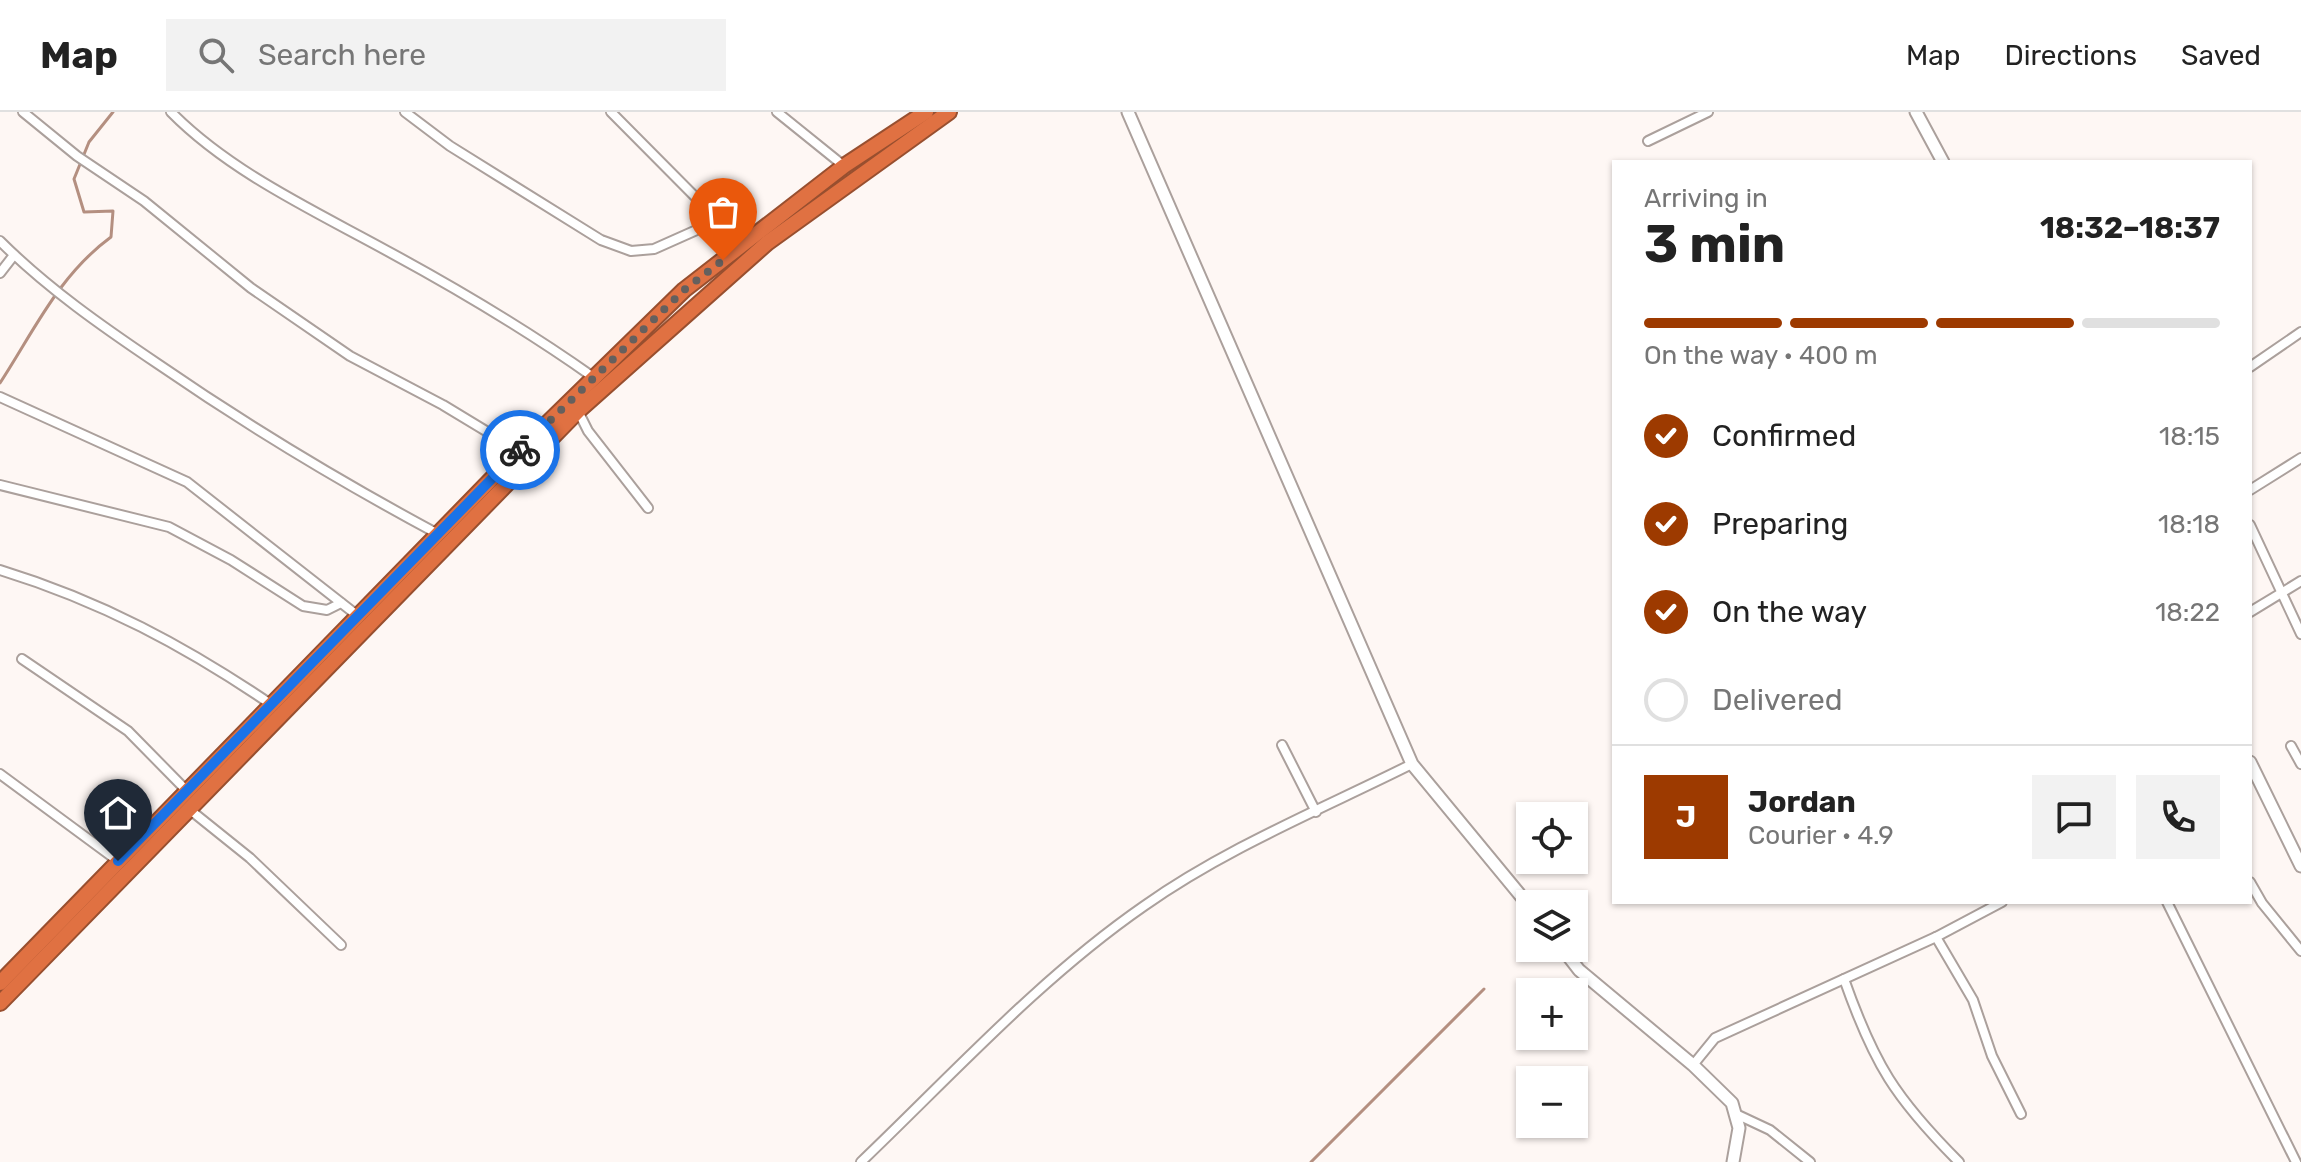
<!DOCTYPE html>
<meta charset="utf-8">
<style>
:root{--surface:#fff;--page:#f2f2f2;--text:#222;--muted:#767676;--line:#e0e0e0;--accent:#9d3a00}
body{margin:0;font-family:Rubik,sans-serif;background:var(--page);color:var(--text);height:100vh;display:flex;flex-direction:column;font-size:30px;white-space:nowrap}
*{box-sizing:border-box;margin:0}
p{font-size:26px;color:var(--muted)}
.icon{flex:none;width:44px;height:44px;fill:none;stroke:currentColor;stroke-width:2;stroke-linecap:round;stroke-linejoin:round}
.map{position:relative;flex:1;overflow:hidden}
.sheet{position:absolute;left:1612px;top:48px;width:640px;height:744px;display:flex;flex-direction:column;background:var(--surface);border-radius:0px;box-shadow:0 2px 6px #0004}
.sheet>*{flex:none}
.buttons{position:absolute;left:1516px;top:690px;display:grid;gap:16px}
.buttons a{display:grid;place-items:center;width:72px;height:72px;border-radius:0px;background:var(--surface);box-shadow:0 2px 6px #0004;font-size:40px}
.pin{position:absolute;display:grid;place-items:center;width:68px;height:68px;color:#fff;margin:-82px -34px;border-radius:50% 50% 50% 0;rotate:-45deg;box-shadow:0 0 8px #0007}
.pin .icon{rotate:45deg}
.courier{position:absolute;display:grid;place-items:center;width:80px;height:80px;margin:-40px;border:6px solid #1a73e8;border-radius:50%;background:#fff;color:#222;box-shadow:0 2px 10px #0007}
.head em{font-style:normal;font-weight:700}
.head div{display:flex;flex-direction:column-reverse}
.head{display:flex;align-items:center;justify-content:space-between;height:136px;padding:0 32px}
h1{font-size:52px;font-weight:700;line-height:60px}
.bar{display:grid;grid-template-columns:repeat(4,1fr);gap:12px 8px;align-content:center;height:96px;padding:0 32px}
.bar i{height:10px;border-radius:6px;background:var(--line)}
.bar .active{background:var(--accent)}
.bar p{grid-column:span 4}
.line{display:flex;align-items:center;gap:20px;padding:0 32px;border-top:2px solid var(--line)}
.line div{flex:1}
.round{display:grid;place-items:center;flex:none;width:84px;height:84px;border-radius:0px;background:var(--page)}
ol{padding:0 32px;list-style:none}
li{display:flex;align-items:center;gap:24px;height:88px}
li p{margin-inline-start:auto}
li .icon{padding:8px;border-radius:50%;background:var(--accent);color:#fff;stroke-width:4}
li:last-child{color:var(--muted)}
li i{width:44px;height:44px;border:4px solid var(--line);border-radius:50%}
header{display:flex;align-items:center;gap:48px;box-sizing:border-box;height:112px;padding:0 40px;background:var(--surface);border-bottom:2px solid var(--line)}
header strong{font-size:38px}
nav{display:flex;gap:44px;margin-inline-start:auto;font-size:28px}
.search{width:560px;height:72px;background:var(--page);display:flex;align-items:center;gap:20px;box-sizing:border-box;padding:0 28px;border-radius:0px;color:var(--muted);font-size:30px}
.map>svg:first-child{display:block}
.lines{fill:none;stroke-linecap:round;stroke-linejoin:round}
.stream{stroke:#b48f80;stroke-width:3}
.street-casing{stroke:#aba09c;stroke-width:12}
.secondary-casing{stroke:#aba09c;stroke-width:15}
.highway-casing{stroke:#984f2f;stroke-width:18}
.street{stroke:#fff;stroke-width:8}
.secondary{stroke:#fff;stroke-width:11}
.highway{stroke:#e07142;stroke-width:14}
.done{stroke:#65605e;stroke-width:8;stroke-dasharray:0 14.4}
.route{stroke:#1a73e8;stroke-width:10}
</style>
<header>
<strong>Map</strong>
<div class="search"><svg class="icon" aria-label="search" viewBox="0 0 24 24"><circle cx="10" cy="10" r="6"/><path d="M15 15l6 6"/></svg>Search here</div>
<nav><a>Map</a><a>Directions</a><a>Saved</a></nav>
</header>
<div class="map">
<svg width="2301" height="1050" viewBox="0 0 2301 1050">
<rect width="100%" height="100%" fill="#fef7f4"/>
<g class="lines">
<g class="stream">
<path d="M0,271C34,219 59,163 111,125L113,99L84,100L74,67L89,30L113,0"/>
<polyline points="1311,1050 1484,877"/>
</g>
<g class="street-casing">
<g id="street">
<polyline points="23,0 77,44 144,89 251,176 350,244 443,293 519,339"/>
<path d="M171,0C231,61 317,100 391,141C461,179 528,219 593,265"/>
<polyline points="405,0 450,34 601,128 631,139 654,137 719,108"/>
<polyline points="611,0 743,133"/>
<polyline points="777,0 844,54"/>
<polyline points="1648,29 1708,0"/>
<path d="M0,129C47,176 103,215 158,252C248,314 341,370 438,422"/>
<polyline points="0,161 14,143"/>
<polyline points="2250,255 2301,220"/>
<polyline points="0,285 187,370 358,504"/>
<polyline points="578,299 588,319 648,396"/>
<polyline points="0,373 169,415 231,448 303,494 327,498 341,491"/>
<polyline points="2250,378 2301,346"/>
<polyline points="2250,413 2301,522"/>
<path d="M0,458C101,489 185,534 272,593"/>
<polyline points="2250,500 2301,469"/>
<polyline points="22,547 128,619 187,679"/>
<polyline points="1282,633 1316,700"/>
<polyline points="2291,634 2301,652"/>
<polyline points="0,662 118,749"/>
<polyline points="189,697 250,746 341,833"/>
<polyline points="2250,770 2262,791 2301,839"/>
<polyline points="2167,790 2296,1050"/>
<polyline points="1936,825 1973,888 1992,944 2021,1002"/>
<path d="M1844,867C1874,952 1895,986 1959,1050"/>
<polyline points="1693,953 1715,926 1936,825 2002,790"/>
<polyline points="1738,1003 1770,1018 1810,1050"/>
<path d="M861,1050C952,963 1040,866 1144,794C1226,736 1322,697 1412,652"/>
</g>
</g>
<g class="secondary-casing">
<g id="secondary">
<polyline points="1128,0 1412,652 1530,795"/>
<polyline points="1916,0 1943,50"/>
<polyline points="2250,650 2301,754"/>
<polyline points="1562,836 1579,858 1693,953 1732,991 1739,1016 1733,1050"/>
</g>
</g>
<g class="highway-casing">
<g id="highway">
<polyline points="0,871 519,339 684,178 844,54 926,0"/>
<polyline points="0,891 578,299 767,131 949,0"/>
</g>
</g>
<use href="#street" class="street"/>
<use href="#secondary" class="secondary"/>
<use href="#highway" class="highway"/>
</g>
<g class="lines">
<polyline class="done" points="520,338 684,178 723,148"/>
<polyline class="route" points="118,749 520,338"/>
</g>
</svg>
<div class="buttons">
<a><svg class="icon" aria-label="locate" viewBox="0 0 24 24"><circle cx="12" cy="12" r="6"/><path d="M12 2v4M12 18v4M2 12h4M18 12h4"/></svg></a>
<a><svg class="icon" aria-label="layers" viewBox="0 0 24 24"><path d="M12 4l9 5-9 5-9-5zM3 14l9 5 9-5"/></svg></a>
<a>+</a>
<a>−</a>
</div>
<div class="pin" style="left:723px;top:148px;background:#ea580c"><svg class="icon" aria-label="bag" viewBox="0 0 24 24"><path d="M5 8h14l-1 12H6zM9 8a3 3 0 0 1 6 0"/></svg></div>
<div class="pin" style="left:118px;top:749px;background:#1f2937"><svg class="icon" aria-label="home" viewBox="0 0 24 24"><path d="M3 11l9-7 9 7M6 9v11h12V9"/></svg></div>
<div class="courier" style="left:520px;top:338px"><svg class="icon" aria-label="bike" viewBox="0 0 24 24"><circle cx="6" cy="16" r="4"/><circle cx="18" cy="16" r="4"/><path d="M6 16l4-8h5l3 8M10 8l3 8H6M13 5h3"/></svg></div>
<section class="sheet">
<div class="head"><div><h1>3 min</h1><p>Arriving in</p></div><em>18:32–18:37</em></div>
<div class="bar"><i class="active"></i><i class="active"></i><i class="active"></i><i></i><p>On the way · 400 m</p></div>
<ol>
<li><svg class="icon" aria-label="check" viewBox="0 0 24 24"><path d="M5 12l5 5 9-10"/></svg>Confirmed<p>18:15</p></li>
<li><svg class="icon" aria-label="check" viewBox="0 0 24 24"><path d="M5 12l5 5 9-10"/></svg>Preparing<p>18:18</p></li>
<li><svg class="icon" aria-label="check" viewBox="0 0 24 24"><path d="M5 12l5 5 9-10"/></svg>On the way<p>18:22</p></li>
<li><i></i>Delivered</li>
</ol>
<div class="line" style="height:144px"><b class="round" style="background:var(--accent);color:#fff">J</b><div><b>Jordan</b><p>Courier · 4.9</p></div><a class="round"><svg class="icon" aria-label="chat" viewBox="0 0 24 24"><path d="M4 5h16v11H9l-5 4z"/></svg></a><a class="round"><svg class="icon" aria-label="phone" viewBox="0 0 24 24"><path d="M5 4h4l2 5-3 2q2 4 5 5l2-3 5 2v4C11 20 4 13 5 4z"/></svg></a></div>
</section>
</div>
